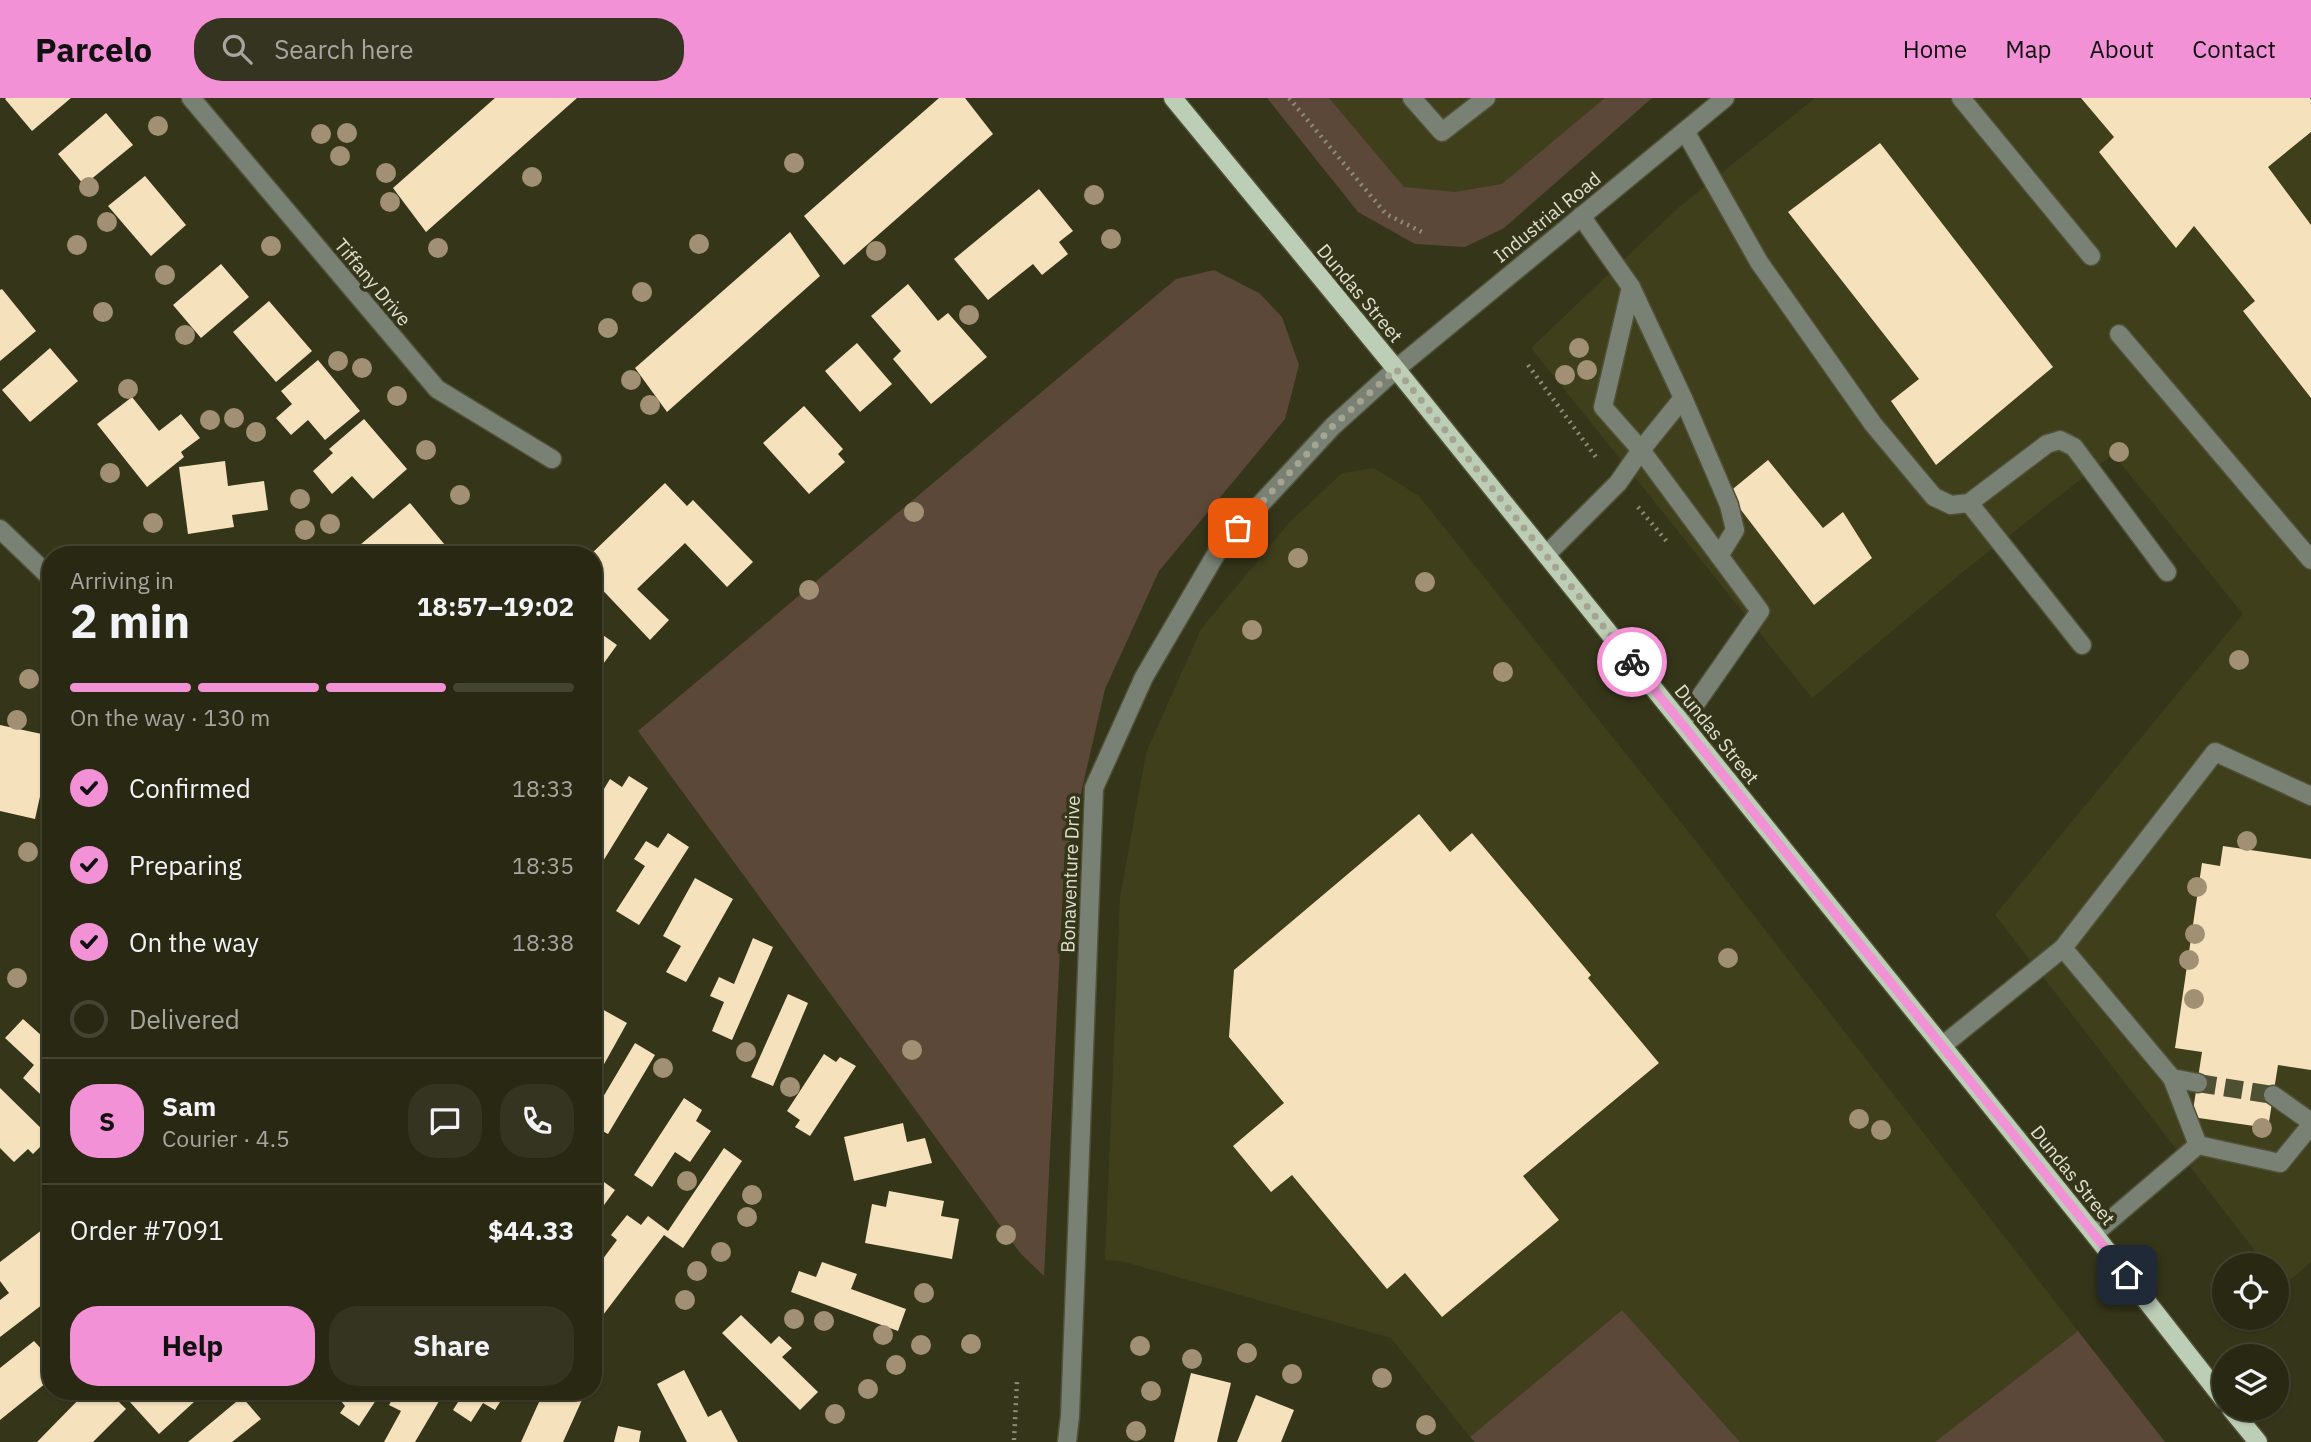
<!DOCTYPE html>
<meta charset="utf-8">
<style>
:root{--surface:#282813;--page:#343421;--text:#f1f3f6;--muted:#a5a6a0;--line:#443;--accent:#f391d6}
body{margin:0;font-family:"IBM Plex Sans",sans-serif;background:var(--page);color:var(--text);height:100vh;display:flex;flex-direction:column;font-size:26px;white-space:nowrap}
*{box-sizing:border-box;margin:0}
p{font-size:23px;color:var(--muted)}
.icon{flex:none;width:38px;height:38px;fill:none;stroke:currentColor;stroke-width:2;stroke-linecap:round;stroke-linejoin:round}
.map{position:relative;flex:1;overflow:hidden}
.details{position:absolute;left:42px;top:448px;width:560px;height:854px;display:flex;flex-direction:column;background:var(--surface);border-radius:28px;box-shadow:0 2px 5px #0004,0 0 0 2px var(--line)}
.details>*{flex:none}
.tools{position:absolute;left:2212px;top:1155px;display:grid;gap:14px}
.tools a{display:grid;place-items:center;width:77px;height:77px;border-radius:50%;background:var(--surface);box-shadow:0 2px 5px #0004,0 0 0 2px var(--line);font-size:35px}
.pin{position:absolute;display:grid;place-items:center;width:60px;height:60px;color:#fff;margin:-30px;border-radius:14px;box-shadow:0 4px 10px #0006}
.courier{position:absolute;display:grid;place-items:center;width:70px;height:70px;margin:-35px;border:5px solid #f391d6;border-radius:50%;background:#fff;color:#222;box-shadow:0 2px 9px #0007}
.head em{font-style:normal;font-weight:700}
.head div{display:flex;flex-direction:column-reverse}
.head{display:flex;align-items:center;justify-content:space-between;height:119px;padding:0 28px}
h1{font-size:46px;font-weight:700;line-height:52px}
.bar{display:grid;grid-template-columns:repeat(4,1fr);gap:10px 7px;align-content:center;height:84px;padding:0 28px}
.bar i{height:9px;border-radius:5px;background:var(--line)}
.bar .current{background:var(--accent)}
.bar p{grid-column:span 4}
.line{display:flex;align-items:center;gap:18px;padding:0 28px;border-top:2px solid var(--line)}
.line div{flex:1}
.round{display:grid;place-items:center;flex:none;width:74px;height:74px;border-radius:28px;background:var(--page)}
ol{padding:0 28px;list-style:none}
li{display:flex;align-items:center;gap:21px;height:77px}
li p{margin-inline-start:auto}
li .icon{padding:7px;border-radius:50%;background:var(--accent);color:#111;stroke-width:4}
li:last-child{color:var(--muted)}
li i{width:38px;height:38px;border:4px solid var(--line);border-radius:50%}
.cta{display:flex;gap:14px;margin-top:auto;padding:14px 28px}
.cta a{flex:1;height:80px;border-radius:28px;background:var(--accent);color:#111;font-size:28px;font-weight:700;line-height:80px;text-align:center}
.cta a+a{background:var(--page);color:var(--text)}
header{display:flex;align-items:center;gap:42px;box-sizing:border-box;height:98px;padding:0 35px;background:var(--accent);color:#111}
header strong{font-size:33px}
nav{display:flex;gap:38px;margin-inline-start:auto;font-size:24px}
.search{width:490px;height:63px;background:var(--page);display:flex;align-items:center;gap:18px;box-sizing:border-box;padding:0 24px;border-radius:28px;color:var(--muted);font-size:26px}
.map>svg:first-child{display:block}
.built{fill:#3f3f1c}
.green{fill:#5c4839}
.building{fill:#f5e1bc}
.lines{fill:none;stroke-linecap:round;stroke-linejoin:round}
.minor-tunnel{stroke:#4e5034;stroke-width:18;stroke-dasharray:18 9;stroke-linecap:butt}
.minor-casing{stroke:#505136;stroke-width:21}
.major-casing{stroke:#505136;stroke-width:21}
.path{stroke:#8c8d77;stroke-width:4.5;stroke-dasharray:2 5;stroke-linecap:butt}
.minor{stroke:#798175;stroke-width:18}
.major{stroke:#bdceb6;stroke-width:18}
.tree{fill:#a29075}
.done{stroke:#a4a490;stroke-width:7;stroke-dasharray:0 12.6}
.route{stroke:#f391d6;stroke-width:9}
.labels{text-anchor:middle;stroke-width:7;stroke-linejoin:round;paint-order:stroke}
.street-label{font-size:19px;fill:#dfe0d0;stroke:#353619}
</style>
<header>
<strong>Parcelo</strong>
<div class="search"><svg class="icon" aria-label="search" viewBox="0 0 24 24"><circle cx="10" cy="10" r="6"/><path d="M15 15l6 6"/></svg>Search here</div>
<nav><a>Home</a><a>Map</a><a>About</a><a>Contact</a></nav>
</header>
<div class="map">
<svg width="2311" height="1344" viewBox="0 0 2311 1344">
<rect width="100%" height="100%" fill="#353619"/>
<g class="built">
<polygon points="1313,0 1630,0 1486,115 1400,107"/>
<polygon points="1815,0 2311,0 2311,1164 2283,1188 2277,1181 2277,1167 2266,1167 1995,817 2243,516 2113,356 1964,473 1812,600 1531,250 1678,110"/>
<polygon points="1374,370 1419,398 1695,742 2078,1233 1935,1344 1740,1344 1622,1212 1470,1339 1391,1240 1125,1164 1105,1162 1120,799 1146,655 1201,531 1290,424 1342,375"/>
</g>
<g class="green">
<polygon points="1267,0 1329,0 1404,89 1455,94 1502,86 1605,0 1652,0 1504,130 1465,149 1415,146 1358,114"/>
<polygon points="1214,172 1259,195 1282,219 1299,267 1285,321 1159,473 1105,591 1064,769 1044,1178 1021,1156 638,633 1176,181"/>
<polygon points="1622,1212 1740,1344 1475,1344 1470,1339"/>
<polygon points="2078,1233 2165,1344 1935,1344"/>
</g>
<g class="building">
<polygon points="6,0 71,0 32,33 5,1"/>
<polygon points="495,0 577,0 426,134 393,90"/>
<polygon points="939,0 965,0 993,36 844,167 804,118"/>
<polygon points="2081,0 2310,0 2311,2 2311,34 2268,69 2311,127 2311,300 2243,213 2255,203 2194,128 2176,150 2099,54 2114,39"/>
<polygon points="106,15 133,47 84,87 58,56"/>
<polygon points="1880,45 2053,269 1936,367 1891,303 1919,281 1788,114"/>
<polygon points="145,78 186,127 151,158 108,108"/>
<polygon points="1039,91 1073,133 1059,144 1068,156 1042,177 1033,166 988,202 954,161"/>
<polygon points="790,134 820,178 667,314 635,270"/>
<polygon points="221,166 249,199 201,240 173,207"/>
<polygon points="908,186 938,223 948,215 987,259 931,306 893,261 901,253 871,218"/>
<polygon points="2,191 36,233 0,263 0,192"/>
<polygon points="269,203 312,253 276,284 233,234"/>
<polygon points="857,245 892,286 860,314 825,273"/>
<polygon points="50,250 78,283 30,324 2,292"/>
<polygon points="318,262 360,313 325,342 308,322 291,337 276,320 292,306 281,293"/>
<polygon points="132,299 159,333 181,316 200,340 181,354 184,359 147,389 97,326"/>
<polygon points="804,308 843,351 838,356 845,364 809,396 763,345"/>
<polygon points="364,321 407,371 373,401 352,378 332,396 313,373 333,355 329,351"/>
<polygon points="1768,362 1823,430 1843,414 1872,460 1814,507 1728,395"/>
<polygon points="225,363 228,388 264,383 268,412 232,417 234,429 188,436 179,369"/>
<polygon points="665,385 687,408 693,402 753,464 727,489 685,445 637,491 669,522 650,542 593,482 593,457 590,457"/>
<polygon points="410,405 445,447 433,457 348,457"/>
<polygon points="593,530 617,547 593,580"/>
<polygon points="0,627 51,638 51,649 35,721 0,713"/>
<polygon points="629,678 648,690 597,773 593,771 593,709 610,681 622,689"/>
<polygon points="1419,716 1450,754 1472,735 1591,877 1588,880 1659,965 1523,1078 1559,1122 1442,1219 1405,1175 1387,1191 1292,1077 1271,1094 1233,1048 1284,1005 1229,939 1234,872"/>
<polygon points="668,735 689,749 639,827 616,813 645,768 634,761 646,743 658,750"/>
<polygon points="2223,748 2311,761 2311,972 2278,967 2268,1030 2192,1019 2202,954 2175,950 2202,765 2220,768"/>
<polygon points="695,780 733,801 686,884 666,874 681,848 663,838"/>
<polygon points="753,840 773,849 732,942 712,933 724,904 710,898 719,879 734,886"/>
<polygon points="788,896 808,905 773,988 751,979"/>
<polygon points="593,906 627,925 593,986"/>
<polygon points="23,921 51,946 51,1006 23,980 34,967 5,940"/>
<polygon points="635,945 655,957 608,1036 593,1028 593,1016"/>
<polygon points="824,956 836,964 840,959 856,968 810,1038 795,1029 800,1022 787,1013"/>
<polygon points="0,990 50,1039 33,1056 28,1051 14,1064 0,1050"/>
<polygon points="684,1000 702,1012 696,1023 711,1033 690,1064 675,1054 652,1089 634,1077"/>
<polygon points="903,1025 907,1044 925,1040 932,1065 854,1083 844,1039"/>
<polygon points="724,1050 742,1063 683,1150 664,1137 600,1221 593,1216 593,1174 617,1142 611,1137 627,1117 641,1127 648,1118 668,1133"/>
<polygon points="593,1076 615,1092 593,1122"/>
<polygon points="889,1093 944,1103 941,1118 959,1121 952,1161 865,1145 872,1106 886,1109"/>
<polygon points="51,1125 51,1200 0,1239 0,1202 9,1195 0,1183 0,1164"/>
<polygon points="822,1164 857,1176 851,1191 906,1211 898,1233 791,1194 799,1173 816,1179"/>
<polygon points="741,1217 771,1246 779,1238 792,1250 782,1259 818,1294 800,1312 722,1235"/>
<polygon points="34,1243 45,1255 51,1251 51,1281 0,1322 0,1270"/>
<polygon points="684,1272 708,1319 721,1312 738,1344 687,1344 657,1286"/>
<polygon points="1191,1275 1231,1285 1217,1344 1174,1344"/>
<polygon points="87,1293 108,1293 126,1311 93,1344 37,1344"/>
<polygon points="139,1293 206,1293 159,1336 129,1303"/>
<polygon points="333,1293 382,1293 359,1328 340,1315 345,1308"/>
<polygon points="397,1293 445,1293 415,1344 384,1344 401,1313 389,1307"/>
<polygon points="465,1293 507,1293 495,1312 483,1305 471,1324 453,1312"/>
<polygon points="544,1293 586,1293 563,1344 521,1344"/>
<polygon points="1256,1297 1294,1312 1281,1344 1237,1344"/>
<polygon points="242,1299 261,1321 232,1344 188,1344"/>
<polygon points="618,1328 641,1333 639,1344 614,1344"/>
</g>
<g class="lines">
<polyline class="minor-tunnel" points="2198,985 2273,997"/>
<g class="minor-casing">
<g id="minor">
<polyline points="191,0 437,291 552,361"/>
<polyline points="1412,0 1442,34 1486,0"/>
<polyline points="1961,0 2091,158"/>
<polyline points="1685,33 1759,164 1873,326 1934,399 1951,407 1969,405 2047,346 2060,342 2074,349 2167,474"/>
<polyline points="1581,118 1631,189 1683,300 1641,352 1760,513 1682,625"/>
<polyline points="2119,236 2311,462"/>
<polyline points="1683,300 1729,407 1735,432 1719,458"/>
<polyline points="1969,405 2082,547"/>
<polyline points="0,431 51,480"/>
<polyline points="1546,457 1618,385 1641,352 1603,309 1631,189"/>
<polyline points="2063,850 2215,654 2311,698"/>
<polyline points="1942,948 2063,850 2172,980 2198,1047 2094,1136"/>
<polyline points="2172,980 2198,985"/>
<polyline points="2273,997 2311,1024"/>
<polyline points="2198,1047 2280,1065 2311,1027"/>
<polyline points="1067,1344 1070,1318 1094,690 1144,579 1219,451 1333,328 1396,271 1725,0"/>
</g>
</g>
<g class="major-casing">
<g id="major">
<polyline points="1173,0 1396,271 2094,1136 2224,1302"/>
<polyline points="2231,1311 2258,1344"/>
</g>
</g>
<g class="path">
<polyline points="1289,0 1386,116 1426,136"/>
<polyline points="1528,267 1598,362"/>
<polyline points="1638,409 1668,445"/>
<polyline points="1014,1342 1017,1284"/>
</g>
<use href="#minor" class="minor"/>
<use href="#major" class="major"/>
</g>
<g class="tree">
<circle cx="158" cy="28" r="10"/>
<circle cx="347" cy="35" r="10"/>
<circle cx="321" cy="36" r="10"/>
<circle cx="340" cy="58" r="10"/>
<circle cx="794" cy="65" r="10"/>
<circle cx="386" cy="75" r="10"/>
<circle cx="532" cy="79" r="10"/>
<circle cx="89" cy="89" r="10"/>
<circle cx="1094" cy="97" r="10"/>
<circle cx="390" cy="104" r="10"/>
<circle cx="107" cy="124" r="10"/>
<circle cx="1111" cy="141" r="10"/>
<circle cx="699" cy="146" r="10"/>
<circle cx="77" cy="147" r="10"/>
<circle cx="271" cy="148" r="10"/>
<circle cx="438" cy="150" r="10"/>
<circle cx="876" cy="153" r="10"/>
<circle cx="165" cy="177" r="10"/>
<circle cx="642" cy="194" r="10"/>
<circle cx="103" cy="214" r="10"/>
<circle cx="969" cy="217" r="10"/>
<circle cx="608" cy="230" r="10"/>
<circle cx="185" cy="237" r="10"/>
<circle cx="1579" cy="250" r="10"/>
<circle cx="338" cy="263" r="10"/>
<circle cx="362" cy="270" r="10"/>
<circle cx="1587" cy="272" r="10"/>
<circle cx="1565" cy="277" r="10"/>
<circle cx="631" cy="282" r="10"/>
<circle cx="128" cy="291" r="10"/>
<circle cx="397" cy="298" r="10"/>
<circle cx="650" cy="307" r="10"/>
<circle cx="234" cy="320" r="10"/>
<circle cx="210" cy="322" r="10"/>
<circle cx="256" cy="334" r="10"/>
<circle cx="426" cy="352" r="10"/>
<circle cx="2119" cy="354" r="10"/>
<circle cx="110" cy="375" r="10"/>
<circle cx="460" cy="397" r="10"/>
<circle cx="300" cy="401" r="10"/>
<circle cx="914" cy="414" r="10"/>
<circle cx="153" cy="425" r="10"/>
<circle cx="330" cy="426" r="10"/>
<circle cx="305" cy="432" r="10"/>
<circle cx="1298" cy="460" r="10"/>
<circle cx="1425" cy="484" r="10"/>
<circle cx="809" cy="492" r="10"/>
<circle cx="1252" cy="532" r="10"/>
<circle cx="2239" cy="562" r="10"/>
<circle cx="1503" cy="574" r="10"/>
<circle cx="29" cy="581" r="10"/>
<circle cx="17" cy="622" r="10"/>
<circle cx="2247" cy="743" r="10"/>
<circle cx="28" cy="754" r="10"/>
<circle cx="2197" cy="789" r="10"/>
<circle cx="2195" cy="836" r="10"/>
<circle cx="1728" cy="860" r="10"/>
<circle cx="2189" cy="862" r="10"/>
<circle cx="17" cy="880" r="10"/>
<circle cx="2194" cy="901" r="10"/>
<circle cx="912" cy="952" r="10"/>
<circle cx="746" cy="954" r="10"/>
<circle cx="663" cy="970" r="10"/>
<circle cx="790" cy="989" r="10"/>
<circle cx="1859" cy="1021" r="10"/>
<circle cx="2262" cy="1030" r="10"/>
<circle cx="1881" cy="1032" r="10"/>
<circle cx="687" cy="1083" r="10"/>
<circle cx="752" cy="1097" r="10"/>
<circle cx="747" cy="1119" r="10"/>
<circle cx="1006" cy="1137" r="10"/>
<circle cx="721" cy="1154" r="10"/>
<circle cx="697" cy="1173" r="10"/>
<circle cx="924" cy="1195" r="10"/>
<circle cx="685" cy="1202" r="10"/>
<circle cx="794" cy="1221" r="10"/>
<circle cx="824" cy="1223" r="10"/>
<circle cx="883" cy="1237" r="10"/>
<circle cx="971" cy="1246" r="10"/>
<circle cx="921" cy="1247" r="10"/>
<circle cx="1140" cy="1248" r="10"/>
<circle cx="1247" cy="1255" r="10"/>
<circle cx="1192" cy="1261" r="10"/>
<circle cx="896" cy="1267" r="10"/>
<circle cx="1292" cy="1276" r="10"/>
<circle cx="1382" cy="1280" r="10"/>
<circle cx="868" cy="1291" r="10"/>
<circle cx="1151" cy="1293" r="10"/>
<circle cx="835" cy="1316" r="10"/>
<circle cx="1426" cy="1327" r="10"/>
<circle cx="1136" cy="1333" r="10"/>
</g>
<g class="lines">
<polyline class="done" points="1238,430 1333,328 1396,271 1632,564"/>
<polyline class="route" points="1632,564 2127,1177"/>
</g>
<g class="labels">
<g class="street-label">
<text transform="translate(1547 119) rotate(-39)" y="7">Industrial Road</text>
<text transform="translate(373 184) rotate(50)" y="7">Tiffany Drive</text>
<text transform="translate(1360 195) rotate(50)" y="7">Dundas Street</text>
<text transform="translate(1717 636) rotate(51)" y="7">Dundas Street</text>
<text transform="translate(1070 776) rotate(-88)" y="7">Bonaventure Drive</text>
<text transform="translate(2073 1077) rotate(51)" y="7">Dundas Street</text>
</g>
</g>
</svg>
<div class="tools">
<a><svg class="icon" aria-label="locate" viewBox="0 0 24 24"><circle cx="12" cy="12" r="6"/><path d="M12 2v4M12 18v4M2 12h4M18 12h4"/></svg></a>
<a><svg class="icon" aria-label="layers" viewBox="0 0 24 24"><path d="M12 4l9 5-9 5-9-5zM3 14l9 5 9-5"/></svg></a>
</div>
<div class="pin" style="left:1238px;top:430px;background:#ea580c"><svg class="icon" aria-label="bag" viewBox="0 0 24 24"><path d="M5 8h14l-1 12H6zM9 8a3 3 0 0 1 6 0"/></svg></div>
<div class="pin" style="left:2127px;top:1177px;background:#1f2937"><svg class="icon" aria-label="home" viewBox="0 0 24 24"><path d="M3 11l9-7 9 7M6 9v11h12V9"/></svg></div>
<div class="courier" style="left:1632px;top:564px"><svg class="icon" aria-label="bike" viewBox="0 0 24 24"><circle cx="6" cy="16" r="4"/><circle cx="18" cy="16" r="4"/><path d="M6 16l4-8h5l3 8M10 8l3 8H6M13 5h3"/></svg></div>
<section class="details">
<div class="head"><div><h1>2 min</h1><p>Arriving in</p></div><em>18:57–19:02</em></div>
<div class="bar"><i class="current"></i><i class="current"></i><i class="current"></i><i></i><p>On the way · 130 m</p></div>
<ol>
<li><svg class="icon" aria-label="check" viewBox="0 0 24 24"><path d="M5 12l5 5 9-10"/></svg>Confirmed<p>18:33</p></li>
<li><svg class="icon" aria-label="check" viewBox="0 0 24 24"><path d="M5 12l5 5 9-10"/></svg>Preparing<p>18:35</p></li>
<li><svg class="icon" aria-label="check" viewBox="0 0 24 24"><path d="M5 12l5 5 9-10"/></svg>On the way<p>18:38</p></li>
<li><i></i>Delivered</li>
</ol>
<div class="line" style="height:126px"><b class="round" style="background:var(--accent);color:#111">S</b><div><b>Sam</b><p>Courier · 4.5</p></div><a class="round"><svg class="icon" aria-label="chat" viewBox="0 0 24 24"><path d="M4 5h16v11H9l-5 4z"/></svg></a><a class="round"><svg class="icon" aria-label="phone" viewBox="0 0 24 24"><path d="M5 4h4l2 5-3 2q2 4 5 5l2-3 5 2v4C11 20 4 13 5 4z"/></svg></a></div>
<div class="line" style="height:91px"><div>Order #7091</div><b>$44.33</b></div>
<div class="cta"><a>Help</a><a>Share</a></div>
</section>
</div>
